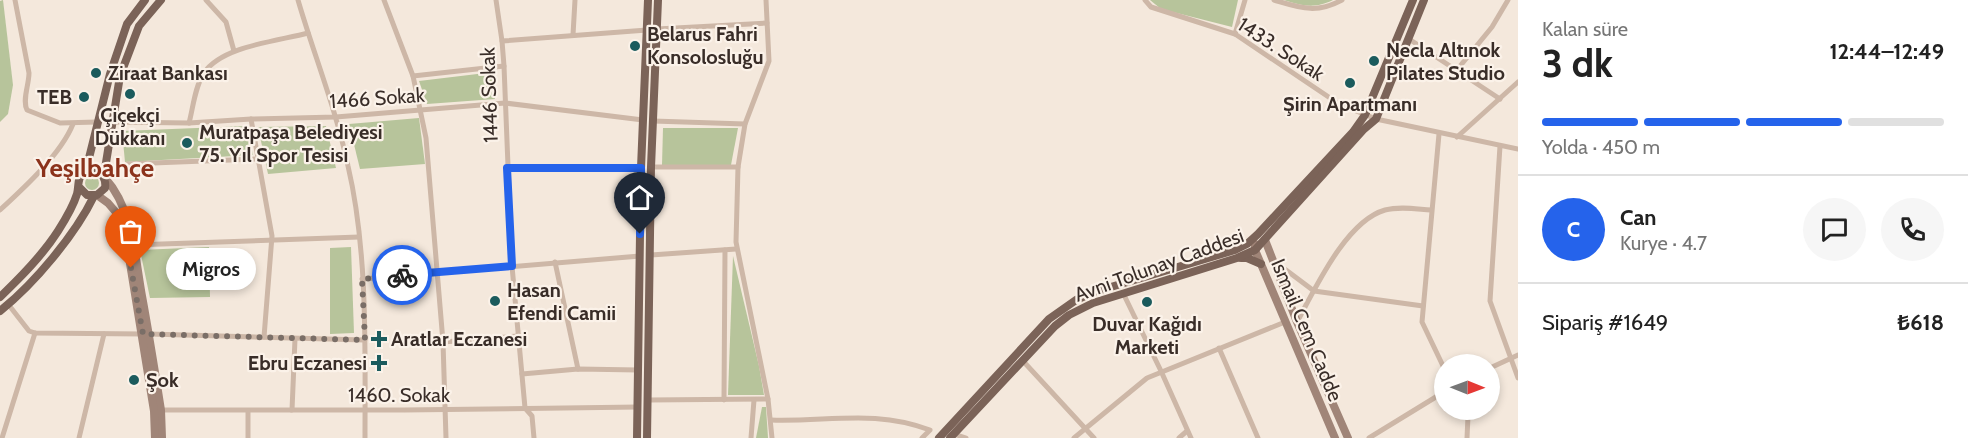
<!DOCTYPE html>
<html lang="tr">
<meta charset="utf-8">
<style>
:root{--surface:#fff;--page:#f6f6f6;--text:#222;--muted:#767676;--line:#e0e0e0;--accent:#2563eb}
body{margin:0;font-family:Cabin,sans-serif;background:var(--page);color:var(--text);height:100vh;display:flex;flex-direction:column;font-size:22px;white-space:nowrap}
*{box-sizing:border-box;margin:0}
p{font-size:20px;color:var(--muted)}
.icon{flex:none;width:33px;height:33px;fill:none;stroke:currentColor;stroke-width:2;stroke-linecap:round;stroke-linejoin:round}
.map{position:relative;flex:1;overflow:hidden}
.drawer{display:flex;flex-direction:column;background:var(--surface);width:450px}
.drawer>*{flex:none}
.needle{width:39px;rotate:91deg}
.tools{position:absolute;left:1434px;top:354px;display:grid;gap:12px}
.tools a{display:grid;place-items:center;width:66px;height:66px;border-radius:50%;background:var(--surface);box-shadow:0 3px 9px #0003;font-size:30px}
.pin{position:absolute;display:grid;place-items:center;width:51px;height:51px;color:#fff;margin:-62px -26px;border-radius:50% 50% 50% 0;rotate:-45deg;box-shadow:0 0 6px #0007}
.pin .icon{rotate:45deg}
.courier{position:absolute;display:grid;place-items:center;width:60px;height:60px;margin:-30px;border:4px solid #2563eb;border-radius:50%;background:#fff;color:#222;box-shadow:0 2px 8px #0007}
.bubble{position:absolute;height:42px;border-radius:21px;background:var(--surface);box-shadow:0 3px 9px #0003;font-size:20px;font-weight:700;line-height:42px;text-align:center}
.headline em{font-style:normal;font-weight:700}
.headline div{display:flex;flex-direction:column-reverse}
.headline{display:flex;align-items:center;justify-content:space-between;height:102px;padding:0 24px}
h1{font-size:39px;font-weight:700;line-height:45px}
.bar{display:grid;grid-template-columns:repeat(4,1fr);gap:9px 6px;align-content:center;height:72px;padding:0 24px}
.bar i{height:8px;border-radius:4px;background:var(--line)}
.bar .on{background:var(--accent)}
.bar p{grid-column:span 4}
.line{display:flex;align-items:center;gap:15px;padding:0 24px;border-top:2px solid var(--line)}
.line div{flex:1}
.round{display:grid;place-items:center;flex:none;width:63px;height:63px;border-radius:32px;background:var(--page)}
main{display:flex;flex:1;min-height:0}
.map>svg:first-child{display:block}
.green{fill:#b7c49b}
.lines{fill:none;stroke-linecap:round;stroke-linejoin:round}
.street{stroke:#cdb7a7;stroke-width:5}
.secondary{stroke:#a08578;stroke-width:8}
.primary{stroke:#7b6358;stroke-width:8}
.done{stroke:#7a6e67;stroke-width:6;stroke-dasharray:0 10.8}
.route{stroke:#2563eb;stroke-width:8}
.poi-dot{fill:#1b5b5d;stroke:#fbf2e9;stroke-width:2}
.labels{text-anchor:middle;stroke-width:4.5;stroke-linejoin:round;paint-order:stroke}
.poi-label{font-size:20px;font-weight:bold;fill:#392d28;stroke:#fbf2e9;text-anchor:start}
.street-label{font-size:20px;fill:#392d28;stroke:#fbf2e9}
.district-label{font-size:26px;font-weight:bold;fill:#8c331c;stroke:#fbf2e9}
</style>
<main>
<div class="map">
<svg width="1518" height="438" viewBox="0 0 1518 438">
<rect width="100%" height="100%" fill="#f4e8dc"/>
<g class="green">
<polygon points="3,0 13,85 8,114 0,122 0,1"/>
<polygon points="1150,0 1238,0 1232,27 1161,9"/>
<path d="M1284,0H1333C1315,9 1302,6 1284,0Z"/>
<polygon points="494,72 495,99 427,104 419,81"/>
<polygon points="419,118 425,164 360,169 349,124"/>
<polygon points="247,126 253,155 125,162 122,131"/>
<polygon points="326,126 336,168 268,174 258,127"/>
<polygon points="663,128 738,128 731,165 662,165"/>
<circle cx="92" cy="183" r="7"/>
<polygon points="209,247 210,297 150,298 140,250"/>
<polygon points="351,247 354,333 330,334 330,248"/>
<polygon points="733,256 759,366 764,395 728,395"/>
<polygon points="762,407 766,407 768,438 756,438"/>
</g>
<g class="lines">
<g class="street">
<path d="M15,0L29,73C29,85 22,100 27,110L60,123L97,122"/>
<polyline points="206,0 226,22 234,51"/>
<path d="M298,0C314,55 336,109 348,166C368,251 365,350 365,438"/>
<polyline points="384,0 413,76 426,138 443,342 446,438"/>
<polyline points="496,0 502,41 504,66 512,266 525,408 532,416 534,438"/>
<polyline points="766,0 769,61 745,124 738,167 736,242 768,399 772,438"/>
<polyline points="1145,0 1151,7 1235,34 1339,104 1376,119 1518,149"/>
<path d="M1274,0C1301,8 1316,14 1342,0"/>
<polyline points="657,29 767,23"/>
<polyline points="1235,34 1245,0"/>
<polyline points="573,35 575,0"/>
<polyline points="1409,39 1500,99"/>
<polyline points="502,41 647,30"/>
<polyline points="1456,71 1492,27 1508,0"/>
<polyline points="413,76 504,66"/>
<polyline points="251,119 272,236 264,337"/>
<polyline points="653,121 745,124"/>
<polyline points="113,122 189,123 251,119 336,117 505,103 643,120"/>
<path d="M189,123C193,108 195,86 204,73C222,46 278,41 308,33"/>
<polyline points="1439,134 1422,322 1444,368"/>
<polyline points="1457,137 1518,82"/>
<polyline points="1500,146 1490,301 1518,378"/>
<polyline points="127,164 259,159"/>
<polyline points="651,167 738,167"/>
<polyline points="507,168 641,168"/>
<path d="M0,210C24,188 61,154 73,124"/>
<polyline points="133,245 359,237"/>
<polyline points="651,255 736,249"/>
<polyline points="555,262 578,369"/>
<polyline points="1275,267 1282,267 1314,291 1423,306"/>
<polyline points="362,279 640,256"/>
<polyline points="1123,293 1161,371 1191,438"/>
<polyline points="8,304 29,331 35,333 143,334"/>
<path d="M1297,322C1315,289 1346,221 1385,210C1400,206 1416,209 1431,210"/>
<polyline points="149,334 365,340"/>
<polyline points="443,342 518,336"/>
<polyline points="1219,348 1258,438"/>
<polyline points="1023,361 1094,438"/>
<polyline points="1490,368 1518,355"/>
<polyline points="522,374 578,369 638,370"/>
<polyline points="649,400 768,399"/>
<polyline points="724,400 725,250"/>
<polyline points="161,410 404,410 638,407"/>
<polyline points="292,410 295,339"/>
<polyline points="1465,410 1468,416 1467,438"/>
<path d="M771,420C828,422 875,409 930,430L922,438"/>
<polyline points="954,434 966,438"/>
<polyline points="2,438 35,333"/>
<polyline points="79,438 104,334"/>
<polyline points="248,438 248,411"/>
<polyline points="751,438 754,400"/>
<polyline points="1074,438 1147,378 1285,322"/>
<polyline points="1179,438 1187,431"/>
<polyline points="1369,438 1444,392"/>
</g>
<g class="secondary">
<path d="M105,178C133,209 135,257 142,296C149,334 155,372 161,410L162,438"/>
<polyline points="97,195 108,203 120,217 127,245 154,411 155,438"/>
<polyline points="1265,240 1297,322 1348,438"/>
<polyline points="1255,244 1255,250 1335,438"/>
</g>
<g class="primary">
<polyline points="86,170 110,74 127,24 145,0"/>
<polyline points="104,175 120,76 139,26 161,0"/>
<polyline points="1241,258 1247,258 1261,264"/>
<path d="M0,297C21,277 42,256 58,231C65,220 73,207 77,194C79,187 77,178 83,173C95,162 107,176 105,188L97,195H87L79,187"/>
<path d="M0,311C34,284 75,235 94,196"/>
<polyline points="637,438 641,168 648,0"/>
<polyline points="647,438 651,167 658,0"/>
<polyline points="939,438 1049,319 1076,300 1094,292 1235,250 1247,244 1258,234 1353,132 1365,115 1413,0"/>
<polyline points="950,438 1055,326 1069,315 1093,303 1237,258 1255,250 1363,130 1376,119 1424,0"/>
</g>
</g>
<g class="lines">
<polyline class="done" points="131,268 143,334 365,340 362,279 402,275"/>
<polyline class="route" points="402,275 512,266 507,168 641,168 640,234"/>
</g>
<g class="poi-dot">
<circle cx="635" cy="46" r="6"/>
<circle cx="1374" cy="61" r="6"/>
<circle cx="96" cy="73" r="6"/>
<circle cx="1350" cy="83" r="6"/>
<circle cx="130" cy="94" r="6"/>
<circle cx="84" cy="97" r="6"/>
<circle cx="187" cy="143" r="6"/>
<circle cx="495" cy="301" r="6"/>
<circle cx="1147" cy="302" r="6"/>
<path d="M376 330h6v6h6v6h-6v6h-6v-6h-6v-6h6z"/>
<path d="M376 354h6v6h6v6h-6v6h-6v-6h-6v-6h6z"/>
<circle cx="134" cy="380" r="6"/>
</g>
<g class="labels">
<g class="poi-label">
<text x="647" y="41">Belarus Fahri<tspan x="647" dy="23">Konsolosluğu</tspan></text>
<text x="1386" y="57">Necla Altınok<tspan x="1386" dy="23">Pilates Studio</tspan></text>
<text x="108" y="80">Ziraat Bankası</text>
<text x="72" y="104" text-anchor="end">TEB</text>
<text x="1350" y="111" text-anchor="middle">Şirin Apartmanı</text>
<text x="130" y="122" text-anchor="middle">Çiçekçi<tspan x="130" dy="23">Dükkanı</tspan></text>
<text x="199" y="139">Muratpaşa Belediyesi<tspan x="199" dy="23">75. Yıl Spor Tesisi</tspan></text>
<text x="507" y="297">Hasan<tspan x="507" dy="23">Efendi Camii</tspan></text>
<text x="1147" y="331" text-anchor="middle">Duvar Kağıdı<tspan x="1147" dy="23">Marketi</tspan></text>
<text x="391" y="346">Aratlar Eczanesi</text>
<text x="367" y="370" text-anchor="end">Ebru Eczanesi</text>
<text x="146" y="387">Şok</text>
</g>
<g class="street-label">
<text transform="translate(1281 49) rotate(33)" y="7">1433. Sokak</text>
<text transform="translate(489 95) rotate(-92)" y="7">1446 Sokak</text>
<text transform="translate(377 98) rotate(-4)" y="7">1466 Sokak</text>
<text transform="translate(1159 265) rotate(-20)" y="7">Avni Tolunay Caddesi</text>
<text transform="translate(1307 330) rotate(67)" y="7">Ismail Cem Cadde</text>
<text x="399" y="402">1460. Sokak</text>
</g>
<g class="district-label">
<text x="95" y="177">Yeşilbahçe</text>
</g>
</g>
</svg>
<div class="tools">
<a><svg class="needle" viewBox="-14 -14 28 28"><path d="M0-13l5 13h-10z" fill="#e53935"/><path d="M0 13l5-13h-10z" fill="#767676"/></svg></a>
</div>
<div class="pin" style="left:131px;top:268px;background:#ea580c"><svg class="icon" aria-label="bag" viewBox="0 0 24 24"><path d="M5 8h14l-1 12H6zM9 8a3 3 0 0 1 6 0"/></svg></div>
<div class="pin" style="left:640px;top:234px;background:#1f2937"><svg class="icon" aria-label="home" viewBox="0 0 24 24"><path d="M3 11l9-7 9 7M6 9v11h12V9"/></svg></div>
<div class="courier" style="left:402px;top:275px"><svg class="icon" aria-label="bike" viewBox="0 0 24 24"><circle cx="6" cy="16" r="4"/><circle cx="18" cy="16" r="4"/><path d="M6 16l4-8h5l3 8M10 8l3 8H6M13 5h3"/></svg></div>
<div class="bubble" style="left:166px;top:248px;width:90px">Migros</div>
</div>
<section class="drawer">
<div class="headline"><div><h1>3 dk</h1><p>Kalan süre</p></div><em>12:44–12:49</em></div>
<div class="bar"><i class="on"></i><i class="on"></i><i class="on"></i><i></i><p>Yolda · 450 m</p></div>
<div class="line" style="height:108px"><b class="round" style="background:var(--accent);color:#fff">C</b><div><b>Can</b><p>Kurye · 4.7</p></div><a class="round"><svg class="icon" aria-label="chat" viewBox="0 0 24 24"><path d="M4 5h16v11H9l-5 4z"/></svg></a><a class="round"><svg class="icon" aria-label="phone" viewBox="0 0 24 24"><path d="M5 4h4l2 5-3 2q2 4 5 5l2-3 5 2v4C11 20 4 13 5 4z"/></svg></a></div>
<div class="line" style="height:78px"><div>Sipariş #1649</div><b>₺618</b></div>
</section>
</main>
